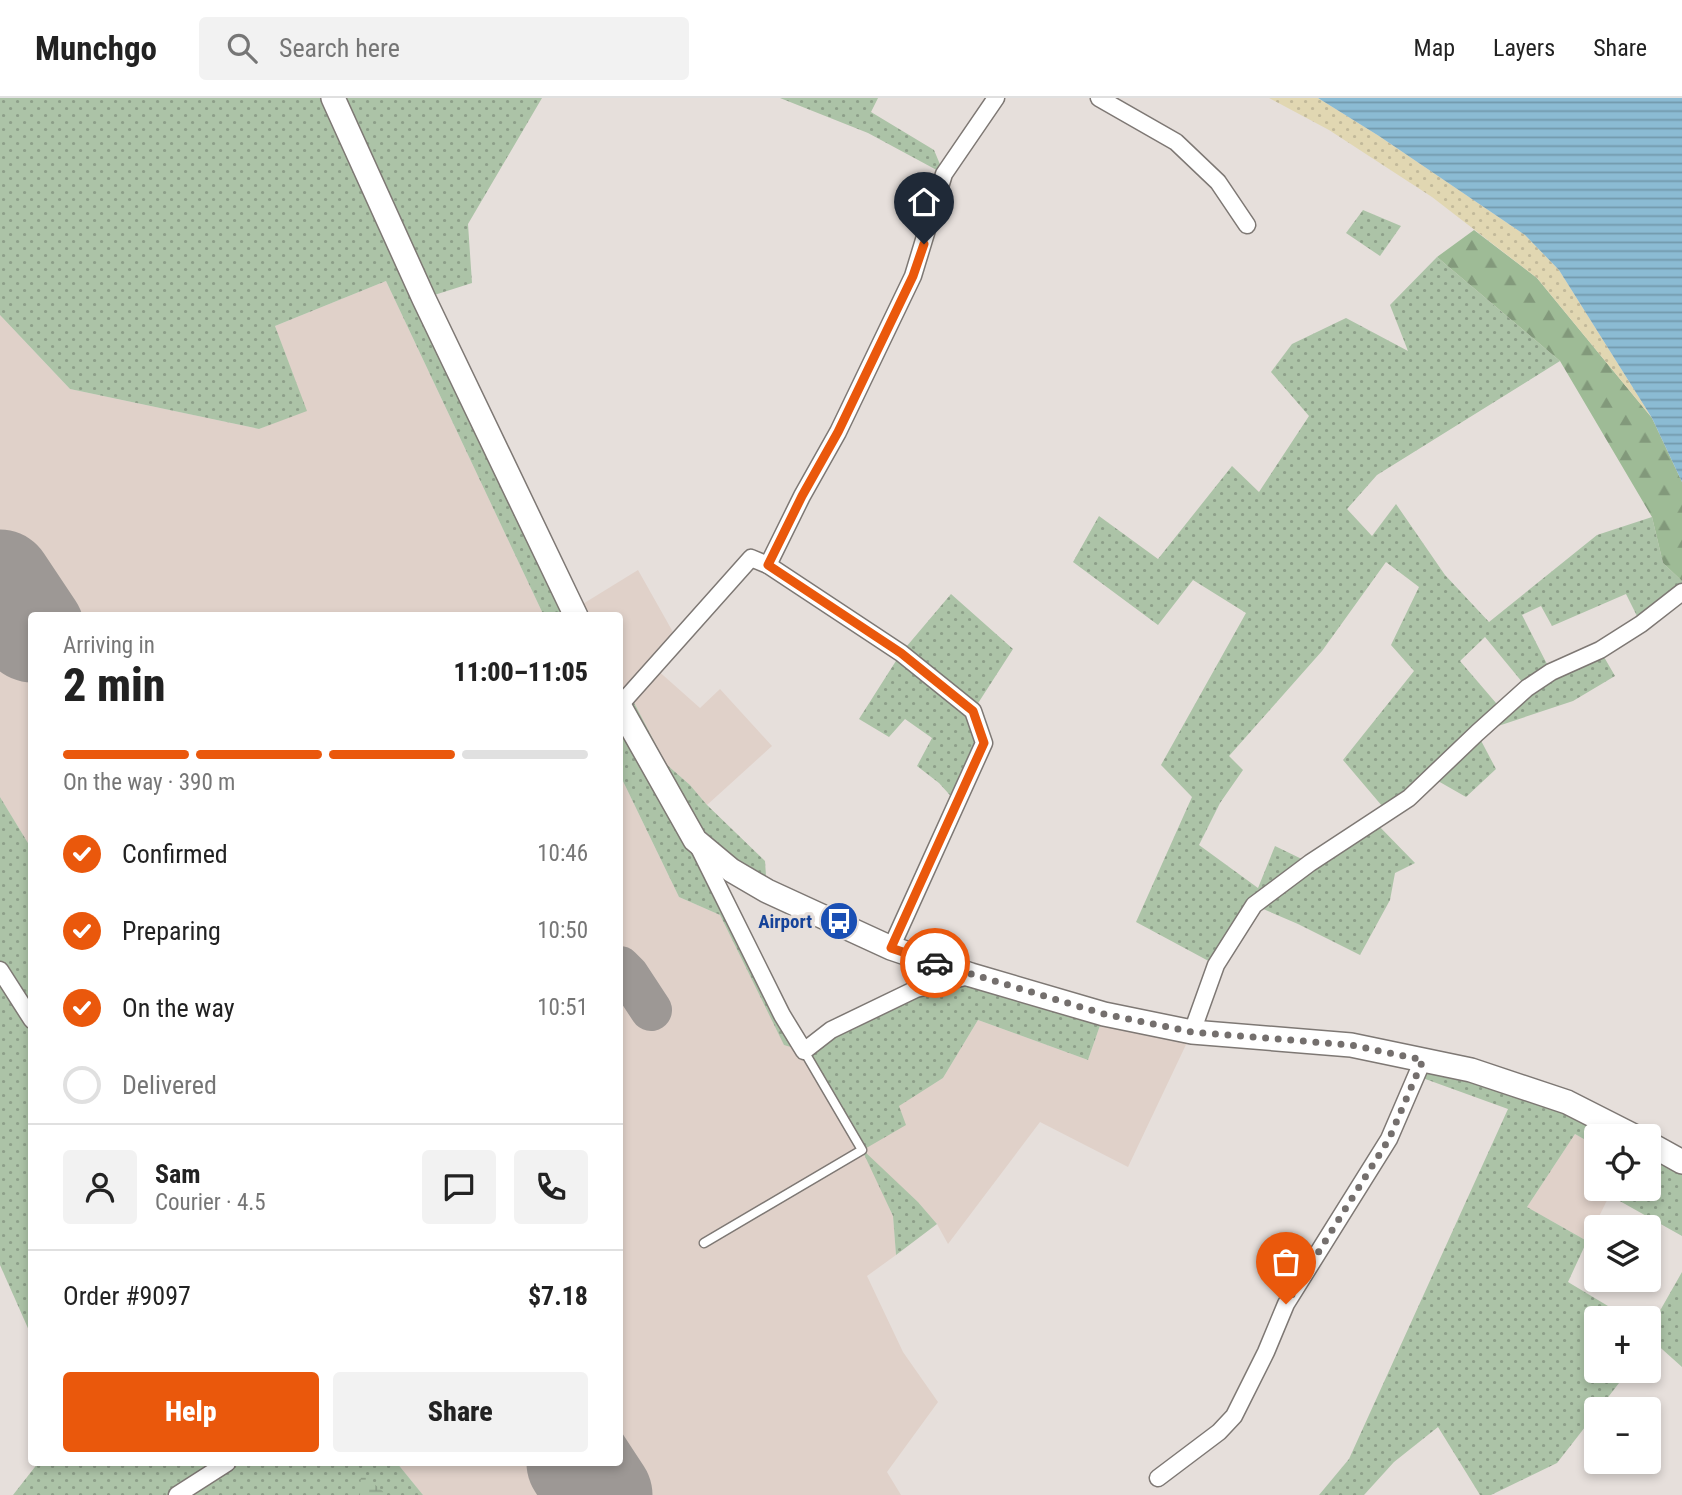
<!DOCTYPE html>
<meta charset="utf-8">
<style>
:root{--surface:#fff;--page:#f2f2f2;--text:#222;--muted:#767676;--line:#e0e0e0;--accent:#ea580c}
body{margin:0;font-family:"Roboto Condensed",sans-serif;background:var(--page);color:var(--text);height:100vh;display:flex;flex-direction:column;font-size:26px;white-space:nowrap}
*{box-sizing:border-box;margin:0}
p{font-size:23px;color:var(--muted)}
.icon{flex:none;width:38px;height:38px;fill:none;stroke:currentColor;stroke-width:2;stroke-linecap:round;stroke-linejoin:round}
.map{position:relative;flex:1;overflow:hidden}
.drawer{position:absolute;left:28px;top:514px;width:595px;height:854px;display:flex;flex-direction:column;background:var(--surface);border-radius:7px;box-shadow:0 4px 10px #0003}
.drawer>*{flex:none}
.controls{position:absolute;left:1584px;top:1026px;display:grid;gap:14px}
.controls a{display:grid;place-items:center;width:77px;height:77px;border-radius:7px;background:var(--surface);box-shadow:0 4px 10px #0003;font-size:35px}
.pin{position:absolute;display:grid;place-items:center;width:60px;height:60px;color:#fff;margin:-72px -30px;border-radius:50% 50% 50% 0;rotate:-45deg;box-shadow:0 0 7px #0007}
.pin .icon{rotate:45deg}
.courier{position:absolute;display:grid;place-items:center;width:70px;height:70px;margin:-35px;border:5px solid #ea580c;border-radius:50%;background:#fff;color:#222;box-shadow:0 2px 9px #0007}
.summary em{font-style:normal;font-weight:800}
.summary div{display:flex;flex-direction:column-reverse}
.summary{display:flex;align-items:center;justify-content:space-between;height:119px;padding:0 35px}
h1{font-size:46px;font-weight:800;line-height:52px}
.bar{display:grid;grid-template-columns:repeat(4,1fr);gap:10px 7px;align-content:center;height:84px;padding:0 35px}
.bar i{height:9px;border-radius:5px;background:var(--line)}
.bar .selected{background:var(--accent)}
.bar p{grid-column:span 4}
.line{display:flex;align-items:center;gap:18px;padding:0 35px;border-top:2px solid var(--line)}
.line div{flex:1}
.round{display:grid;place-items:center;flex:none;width:74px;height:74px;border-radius:7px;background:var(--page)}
ol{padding:0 35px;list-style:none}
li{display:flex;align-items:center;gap:21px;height:77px}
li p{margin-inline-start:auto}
li .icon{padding:7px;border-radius:50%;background:var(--accent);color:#fff;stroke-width:4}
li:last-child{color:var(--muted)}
li i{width:38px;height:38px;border:4px solid var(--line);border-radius:50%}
.primary-button{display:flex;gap:14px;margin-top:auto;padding:14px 35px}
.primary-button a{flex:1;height:80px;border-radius:7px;background:var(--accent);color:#fff;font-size:28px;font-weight:800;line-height:80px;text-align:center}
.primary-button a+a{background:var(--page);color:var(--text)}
header{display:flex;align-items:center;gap:42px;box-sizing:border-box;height:98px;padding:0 35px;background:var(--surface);border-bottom:2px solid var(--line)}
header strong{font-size:33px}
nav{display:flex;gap:38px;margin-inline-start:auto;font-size:24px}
.search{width:490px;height:63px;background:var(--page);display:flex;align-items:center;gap:18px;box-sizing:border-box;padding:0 24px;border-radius:7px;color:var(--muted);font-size:26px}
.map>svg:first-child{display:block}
.built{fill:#e0d1c9}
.grass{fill:url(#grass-dots);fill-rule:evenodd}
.forest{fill:url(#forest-firs)}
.wetland{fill:url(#wetland-marsh)}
.sand{fill:url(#sand-dots)}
.water{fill:url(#water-rules)}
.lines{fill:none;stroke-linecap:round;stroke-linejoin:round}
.taxiway{stroke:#9d9895;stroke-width:42}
.runway{stroke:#9d9895;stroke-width:105}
.lane-casing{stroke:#7e7874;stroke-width:11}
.street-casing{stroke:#7e7874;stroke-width:19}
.secondary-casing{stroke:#7e7874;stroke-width:26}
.lane{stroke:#fff;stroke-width:8}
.street{stroke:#fff;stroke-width:16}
.secondary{stroke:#fff;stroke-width:23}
.done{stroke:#746f6d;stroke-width:7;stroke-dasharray:0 12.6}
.route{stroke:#ea580c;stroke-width:9}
.labels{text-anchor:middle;stroke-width:7;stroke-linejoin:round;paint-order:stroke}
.transit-label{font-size:19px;font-weight:bold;fill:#164399;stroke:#e6dfdb;text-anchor:end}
</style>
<header>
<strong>Munchgo</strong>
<div class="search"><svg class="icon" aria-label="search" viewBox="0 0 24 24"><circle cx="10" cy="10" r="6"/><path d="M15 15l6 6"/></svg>Search here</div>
<nav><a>Map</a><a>Layers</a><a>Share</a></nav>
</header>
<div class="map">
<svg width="1682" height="1397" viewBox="0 0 1682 1397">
<defs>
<pattern id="grass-dots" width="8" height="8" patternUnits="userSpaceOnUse" patternTransform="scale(1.75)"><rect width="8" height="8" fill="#acc3a7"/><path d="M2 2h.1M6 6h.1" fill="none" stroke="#8d9f89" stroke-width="1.8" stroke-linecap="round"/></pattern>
<pattern id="forest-firs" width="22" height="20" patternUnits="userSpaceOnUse" patternTransform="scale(1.75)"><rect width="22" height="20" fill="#9ebb96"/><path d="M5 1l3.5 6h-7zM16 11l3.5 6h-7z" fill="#82997b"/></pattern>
<pattern id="wetland-marsh" width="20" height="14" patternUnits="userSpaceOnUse" patternTransform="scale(1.75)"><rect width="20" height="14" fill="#acc3a7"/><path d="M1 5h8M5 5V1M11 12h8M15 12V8" fill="none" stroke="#8d9f89"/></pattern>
<pattern id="sand-dots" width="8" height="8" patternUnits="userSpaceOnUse" patternTransform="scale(1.75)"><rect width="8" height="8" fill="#e1d7b2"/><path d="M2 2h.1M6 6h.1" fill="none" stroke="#c2b99a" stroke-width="1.8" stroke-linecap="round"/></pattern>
<pattern id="water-rules" width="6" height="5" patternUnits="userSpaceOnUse" patternTransform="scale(1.75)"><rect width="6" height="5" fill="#8bbbd3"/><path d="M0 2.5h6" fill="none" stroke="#7299ac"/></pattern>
</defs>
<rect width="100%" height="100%" fill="#e6dfdb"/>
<g class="built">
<polygon points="386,183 544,518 32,518 31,750 0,699 0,217 70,291 259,331 306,312 275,228"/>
<polygon points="638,472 678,543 655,570 700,610 720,591 772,648 707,707 690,687 666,666 630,598 620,607 620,518 576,518 573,512"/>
<polygon points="620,677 679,799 720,817 784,946 804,953 898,1008 943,980 978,922 1088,962 1104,916 1192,934 1128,1069 1040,1024 948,1146 937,1126 918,1104 864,1054 893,1118 896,1157 867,1178 903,1254 938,1304 887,1374 901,1397 423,1397 397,1365 620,1365"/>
<polygon points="1575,1036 1596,1048 1596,1090 1613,1090 1587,1143 1527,1109"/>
</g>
<g class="grass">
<polygon points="0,0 542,0 468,126 472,185 425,200 576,518 544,518 386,183 275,228 307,313 259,331 70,291 0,217"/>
<polygon points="780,0 878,0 871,14 934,52 944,76 868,35"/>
<polygon points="1363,112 1401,128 1380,158 1346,135"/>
<path d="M1437,159L1560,263L1377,377L1347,411L1372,438L1396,406L1445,477L1489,524L1597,437L1652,419L1663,465L1682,483V494L1641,526L1626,496L1552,528L1541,508L1522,517L1551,574L1600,552L1615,578L1573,603L1477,635L1496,671L1466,699L1431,679L1388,715L1343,662L1414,573L1391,547L1419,489L1386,464L1322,553L1229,658L1243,672L1220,705L1199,747L1258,790L1275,748L1310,765L1375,724L1415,765L1395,775L1390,802L1360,857L1298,826L1254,807L1216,867L1136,824L1192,699L1161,667L1246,515L1193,482L1158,527L1073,464L1099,418L1158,461L1232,368L1259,394L1309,318L1271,274L1292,246L1346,220L1408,253L1390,207ZM1485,539L1527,590L1502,612L1460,563Z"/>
<polygon points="951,496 1013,551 973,613 984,645 957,705 939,685 917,668 932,640 905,621 889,639 859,621 901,555"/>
<polygon points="630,597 666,666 690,687 707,707 765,763 767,793 697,744 803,952 831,932 971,877 1104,916 1088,962 978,922 943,980 899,1008 906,1027 863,1052 918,1104 937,1126 896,1157 893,1118 862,1052 804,953 784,947 720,817 679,799 620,677 620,607"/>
<polygon points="0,699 31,750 31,1237 0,1167"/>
<polygon points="1423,962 1634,1038 1596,1038 1596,1048 1575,1036 1527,1109 1587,1143 1568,1184 1628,1220 1596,1220 1596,1272 1629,1272 1599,1311 1596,1311 1596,1315 1557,1365 1491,1397 1480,1397 1438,1329 1394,1364 1364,1397 1319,1397 1349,1361 1508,1011 1417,978"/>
<polygon points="1649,1045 1682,1063 1682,1138 1609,1097 1613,1090 1648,1090"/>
<polygon points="1682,1174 1682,1269 1653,1243 1649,1248 1649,1232"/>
<polygon points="38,1365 397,1365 423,1397 13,1397"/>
</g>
<polygon class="forest" points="1474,132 1537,180 1652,320 1682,384 1682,483 1663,465 1652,419 1560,263 1437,159"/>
<polygon class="wetland" points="361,1375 386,1396 387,1397 360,1397"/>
<polygon class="sand" points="1269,0 1318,0 1379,38 1525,137 1559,172 1652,320 1537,180 1432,99 1329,32"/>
<polygon class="water" points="1318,0 1682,0 1682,384 1652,320 1559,172 1525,137 1379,38"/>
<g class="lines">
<polyline class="taxiway" points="620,869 628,877 651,912"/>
<g class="runway">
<polyline points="0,484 32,532"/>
<polyline points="579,1365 600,1397"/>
</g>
<g class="lane-casing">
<polyline id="lane" points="704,1145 862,1052 804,953"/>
</g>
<g class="street-casing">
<g id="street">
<polyline points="1099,0 1176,44 1218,84 1247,127"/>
<polyline points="768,467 901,555 973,613 984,645 891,850"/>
<polyline points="620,607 751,460 768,467 802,398 838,334 913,178 944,76 996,0"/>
<polyline points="699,750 782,917 804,953 831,932 916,891 969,878"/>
<polyline points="0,872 32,922"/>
<polyline points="1192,934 1216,867 1254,807 1310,765 1409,700 1477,635 1527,590 1551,574 1600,552 1641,526 1682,494"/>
<polyline points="1158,1380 1219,1334 1234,1318 1266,1254 1286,1206 1389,1041 1423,962"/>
<polyline points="177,1397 227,1365"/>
</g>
</g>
<g class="secondary-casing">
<g id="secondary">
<polyline points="333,0 424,201 576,518"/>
<polyline points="620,609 695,742 731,772 767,793 891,850 971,877 1104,916 1192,934 1351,947 1471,972 1567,1004 1634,1038"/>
<polyline points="1648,1045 1682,1064"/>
</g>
</g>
<use href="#lane" class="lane"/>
<use href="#street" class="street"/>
<use href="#secondary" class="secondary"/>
</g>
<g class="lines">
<polyline class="done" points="935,865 1104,916 1192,934 1351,947 1423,962 1389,1041 1286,1206"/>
<polyline class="route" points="924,146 913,178 838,334 802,398 768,467 901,555 973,613 984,645 891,850 935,865"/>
</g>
<defs>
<g id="bus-disc" transform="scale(2.0125)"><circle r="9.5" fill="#1a4fb4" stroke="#e6dfdb"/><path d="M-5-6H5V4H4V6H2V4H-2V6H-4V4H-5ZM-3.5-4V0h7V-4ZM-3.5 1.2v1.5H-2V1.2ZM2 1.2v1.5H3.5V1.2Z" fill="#fff"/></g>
</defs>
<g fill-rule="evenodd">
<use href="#bus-disc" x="839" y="823"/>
</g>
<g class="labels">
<g class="transit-label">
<text x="812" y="830">Airport</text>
</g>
</g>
</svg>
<div class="controls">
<a><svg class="icon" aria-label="locate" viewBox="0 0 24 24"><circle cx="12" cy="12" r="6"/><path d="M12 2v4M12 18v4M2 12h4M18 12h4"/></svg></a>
<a><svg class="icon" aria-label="layers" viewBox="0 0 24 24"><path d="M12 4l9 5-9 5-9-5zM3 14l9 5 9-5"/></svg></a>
<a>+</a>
<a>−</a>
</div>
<div class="pin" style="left:1286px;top:1206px;background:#ea580c"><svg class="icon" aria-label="bag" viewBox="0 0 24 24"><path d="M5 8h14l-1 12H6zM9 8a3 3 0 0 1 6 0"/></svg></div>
<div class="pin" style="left:924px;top:146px;background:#1f2937"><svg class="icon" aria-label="home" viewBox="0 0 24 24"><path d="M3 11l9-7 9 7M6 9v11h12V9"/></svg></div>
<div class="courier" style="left:935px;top:865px"><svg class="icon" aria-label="car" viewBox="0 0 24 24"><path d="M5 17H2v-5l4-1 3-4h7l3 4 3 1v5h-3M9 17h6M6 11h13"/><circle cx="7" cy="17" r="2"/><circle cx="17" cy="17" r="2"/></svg></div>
<section class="drawer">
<div class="summary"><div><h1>2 min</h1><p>Arriving in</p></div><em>11:00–11:05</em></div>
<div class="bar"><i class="selected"></i><i class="selected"></i><i class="selected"></i><i></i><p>On the way · 390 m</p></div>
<ol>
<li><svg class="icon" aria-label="check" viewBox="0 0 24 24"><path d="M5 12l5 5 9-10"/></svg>Confirmed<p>10:46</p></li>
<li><svg class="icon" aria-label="check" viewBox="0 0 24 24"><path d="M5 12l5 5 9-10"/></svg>Preparing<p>10:50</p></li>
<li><svg class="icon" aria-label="check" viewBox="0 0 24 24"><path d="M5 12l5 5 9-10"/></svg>On the way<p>10:51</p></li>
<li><i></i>Delivered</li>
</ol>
<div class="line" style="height:126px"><a class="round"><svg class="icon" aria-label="person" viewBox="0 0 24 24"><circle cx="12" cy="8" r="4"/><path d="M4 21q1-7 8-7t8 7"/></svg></a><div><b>Sam</b><p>Courier · 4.5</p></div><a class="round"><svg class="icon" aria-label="chat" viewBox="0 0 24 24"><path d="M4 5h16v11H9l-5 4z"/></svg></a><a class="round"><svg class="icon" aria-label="phone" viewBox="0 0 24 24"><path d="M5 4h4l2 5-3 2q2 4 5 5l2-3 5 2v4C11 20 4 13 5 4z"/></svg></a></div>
<div class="line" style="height:91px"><div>Order #9097</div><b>$7.18</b></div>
<div class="primary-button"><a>Help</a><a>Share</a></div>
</section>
</div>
